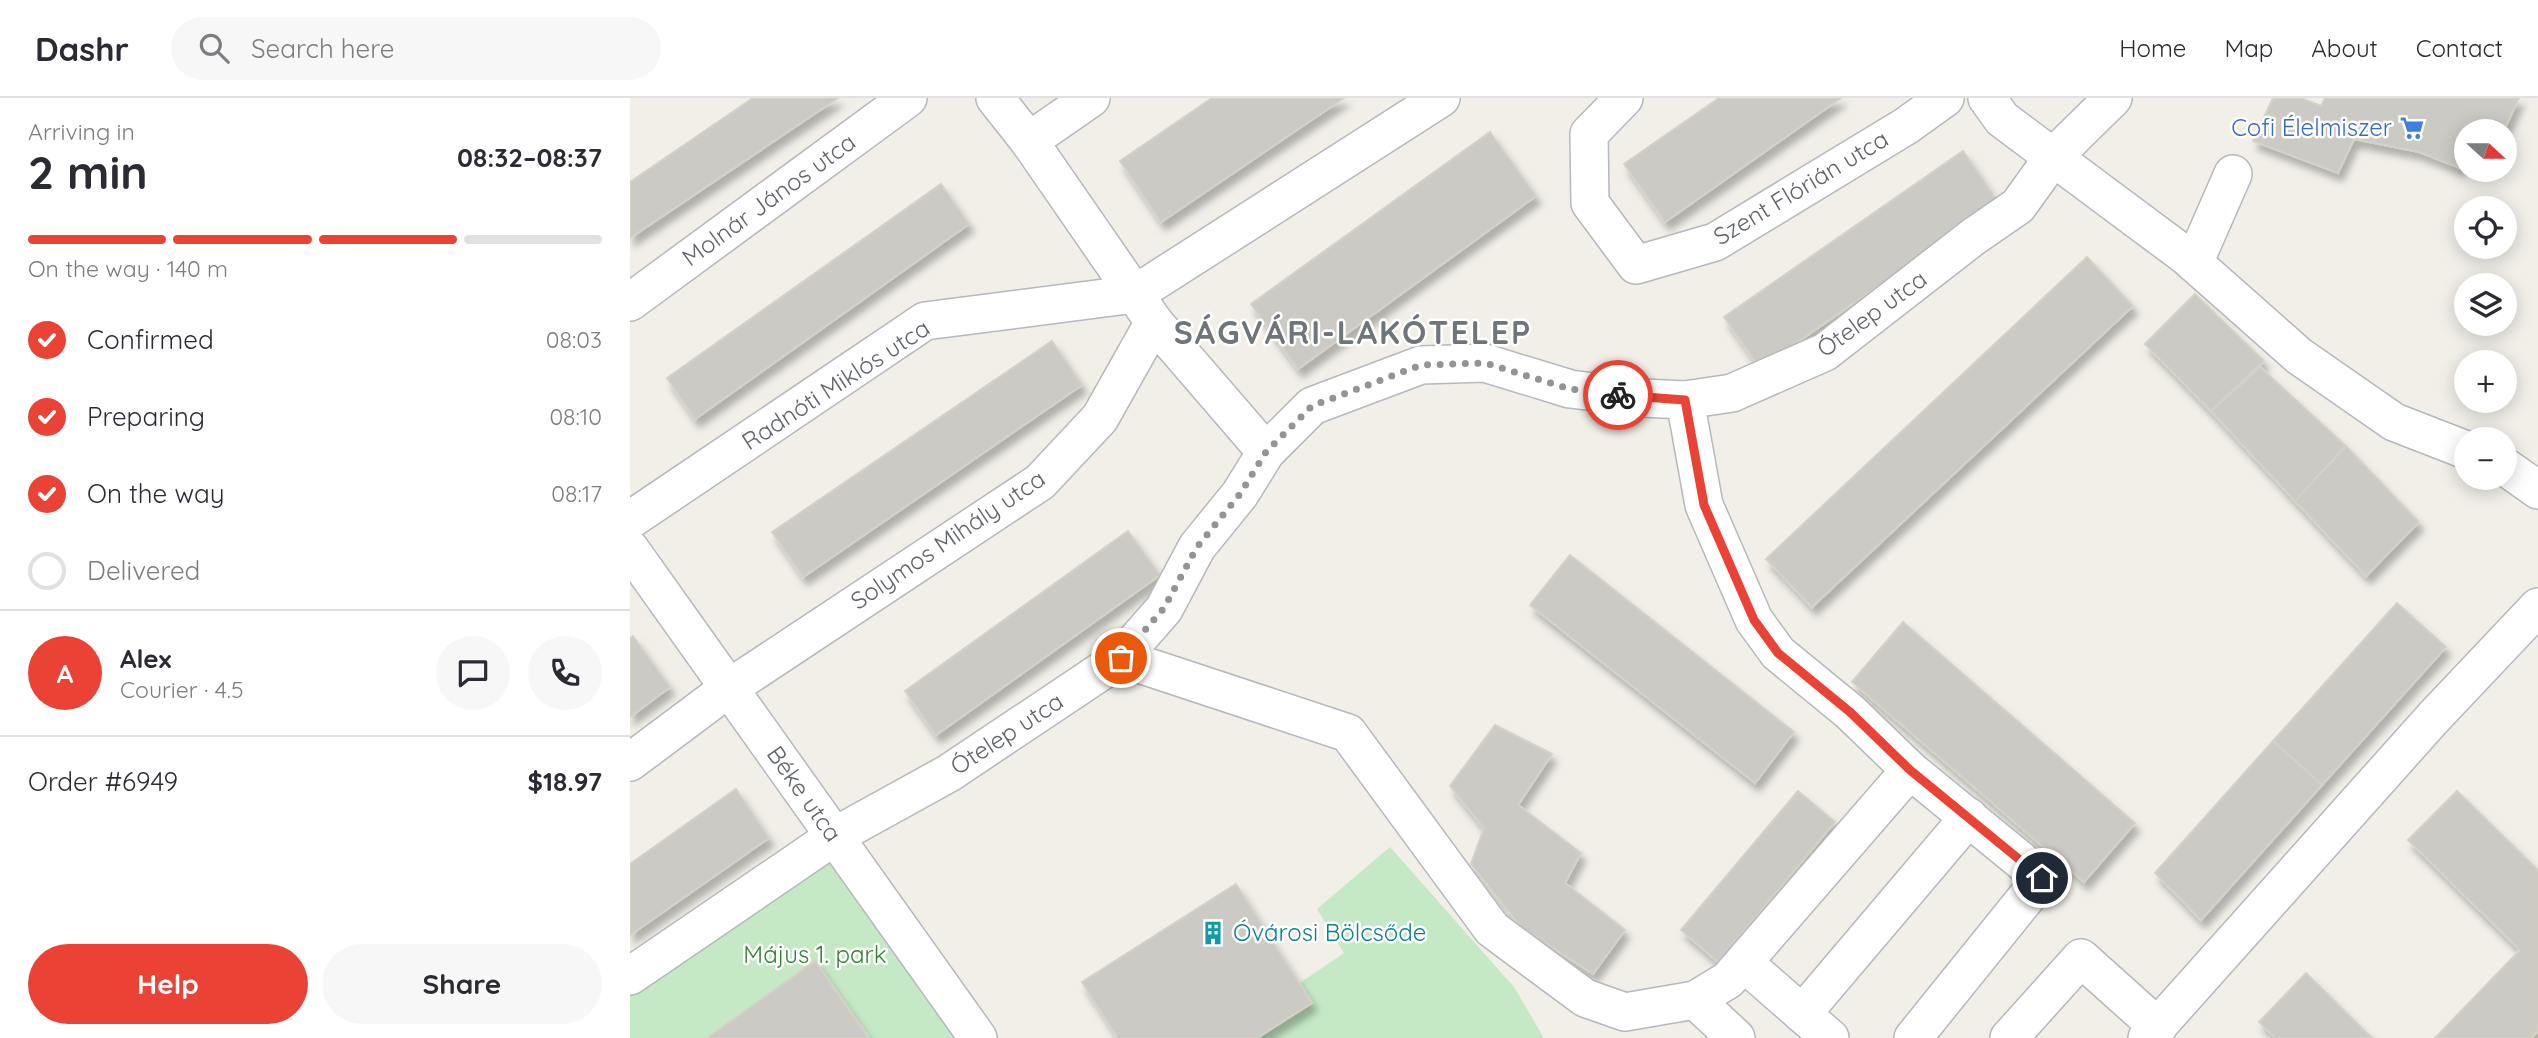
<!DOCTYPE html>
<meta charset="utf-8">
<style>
:root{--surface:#fff;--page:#f7f7f7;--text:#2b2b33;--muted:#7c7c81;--line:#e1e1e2;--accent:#ea4335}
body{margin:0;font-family:Quicksand,sans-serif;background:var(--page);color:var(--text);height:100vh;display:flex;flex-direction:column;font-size:26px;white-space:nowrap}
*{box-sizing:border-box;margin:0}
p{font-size:23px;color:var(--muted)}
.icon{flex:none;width:38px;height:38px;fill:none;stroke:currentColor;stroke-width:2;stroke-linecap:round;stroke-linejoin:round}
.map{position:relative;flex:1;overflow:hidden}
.drawer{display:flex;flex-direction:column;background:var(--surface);width:630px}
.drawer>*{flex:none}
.needle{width:46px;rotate:111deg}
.controls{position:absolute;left:1824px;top:21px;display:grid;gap:14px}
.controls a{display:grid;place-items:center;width:63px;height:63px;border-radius:50%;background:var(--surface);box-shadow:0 4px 18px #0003;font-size:35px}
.pin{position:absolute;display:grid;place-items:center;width:60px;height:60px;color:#fff;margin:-30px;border:4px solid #fff;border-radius:50%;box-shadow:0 2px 7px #0007}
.courier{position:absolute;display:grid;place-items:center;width:70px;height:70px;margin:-35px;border:5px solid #ea4335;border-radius:50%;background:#fff;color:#222;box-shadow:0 2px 9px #0007}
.summary em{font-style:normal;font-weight:800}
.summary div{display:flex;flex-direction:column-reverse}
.summary{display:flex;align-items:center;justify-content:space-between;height:119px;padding:0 28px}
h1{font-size:46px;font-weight:800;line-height:52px}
.bar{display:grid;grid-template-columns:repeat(4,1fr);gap:10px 7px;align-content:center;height:84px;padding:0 28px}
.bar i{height:9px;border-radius:5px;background:var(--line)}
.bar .selected{background:var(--accent)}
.bar p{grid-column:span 4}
.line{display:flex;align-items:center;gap:18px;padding:0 28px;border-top:2px solid var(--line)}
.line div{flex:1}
.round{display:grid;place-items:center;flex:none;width:74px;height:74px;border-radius:37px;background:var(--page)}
ol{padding:0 28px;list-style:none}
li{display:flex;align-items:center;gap:21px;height:77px}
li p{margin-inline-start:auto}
li .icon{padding:7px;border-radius:50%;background:var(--accent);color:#fff;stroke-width:4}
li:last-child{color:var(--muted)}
li i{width:38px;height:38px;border:4px solid var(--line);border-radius:50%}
.cta{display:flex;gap:14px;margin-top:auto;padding:14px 28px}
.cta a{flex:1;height:80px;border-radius:42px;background:var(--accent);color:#fff;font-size:28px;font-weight:800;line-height:80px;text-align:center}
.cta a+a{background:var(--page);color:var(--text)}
header{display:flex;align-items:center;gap:42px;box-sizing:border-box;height:98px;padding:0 35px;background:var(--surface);border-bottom:2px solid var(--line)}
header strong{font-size:33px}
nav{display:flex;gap:38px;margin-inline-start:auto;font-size:24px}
.search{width:490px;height:63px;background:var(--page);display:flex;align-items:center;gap:18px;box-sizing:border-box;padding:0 24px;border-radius:38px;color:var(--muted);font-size:26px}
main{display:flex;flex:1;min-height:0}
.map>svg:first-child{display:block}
.green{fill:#c5e8c5}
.building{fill:#cccac5;stroke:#d6d1c6;stroke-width:2;filter:url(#shadow)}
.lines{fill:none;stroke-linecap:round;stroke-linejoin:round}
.minor-casing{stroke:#b5b8bc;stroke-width:40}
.minor{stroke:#fff;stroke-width:37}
.done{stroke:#929495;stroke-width:7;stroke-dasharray:0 12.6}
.route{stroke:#ea4335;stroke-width:9}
.labels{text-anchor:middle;stroke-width:5;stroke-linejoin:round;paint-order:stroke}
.shop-label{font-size:24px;fill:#366cbe;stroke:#fff;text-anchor:end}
.street-label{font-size:24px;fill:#5f6368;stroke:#fff}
.culture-label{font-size:24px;fill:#0d838f;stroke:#fff;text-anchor:start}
.park-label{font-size:24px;fill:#348238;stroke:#fff}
.district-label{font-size:32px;font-weight:bold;letter-spacing:2px;fill:#70757a;stroke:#fff}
</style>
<header>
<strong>Dashr</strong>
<div class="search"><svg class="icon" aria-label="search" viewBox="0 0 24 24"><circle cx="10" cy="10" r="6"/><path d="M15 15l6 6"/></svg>Search here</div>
<nav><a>Home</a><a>Map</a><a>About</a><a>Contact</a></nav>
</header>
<main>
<section class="drawer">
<div class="summary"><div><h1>2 min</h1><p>Arriving in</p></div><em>08:32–08:37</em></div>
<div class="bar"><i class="selected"></i><i class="selected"></i><i class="selected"></i><i></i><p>On the way · 140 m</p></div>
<ol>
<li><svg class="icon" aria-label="check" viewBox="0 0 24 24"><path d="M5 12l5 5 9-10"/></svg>Confirmed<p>08:03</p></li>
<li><svg class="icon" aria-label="check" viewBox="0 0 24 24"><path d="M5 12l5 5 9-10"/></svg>Preparing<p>08:10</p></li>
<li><svg class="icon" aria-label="check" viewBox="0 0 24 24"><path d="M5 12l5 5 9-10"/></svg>On the way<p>08:17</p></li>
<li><i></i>Delivered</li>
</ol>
<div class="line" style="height:126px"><b class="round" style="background:var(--accent);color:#fff">A</b><div><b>Alex</b><p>Courier · 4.5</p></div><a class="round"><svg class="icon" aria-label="chat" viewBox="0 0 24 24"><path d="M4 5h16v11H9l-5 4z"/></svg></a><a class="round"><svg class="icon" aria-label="phone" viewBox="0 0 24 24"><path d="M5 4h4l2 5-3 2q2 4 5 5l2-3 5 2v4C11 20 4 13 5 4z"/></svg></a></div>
<div class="line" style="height:91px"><div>Order #6949</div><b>$18.97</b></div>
<div class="cta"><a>Help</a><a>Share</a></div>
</section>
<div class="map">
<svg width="1908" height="940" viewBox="0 0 1908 940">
<defs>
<filter id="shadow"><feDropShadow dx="4.5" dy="8" stdDeviation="3.5" flood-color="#0004"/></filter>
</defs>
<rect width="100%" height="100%" fill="#f1efe8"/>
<g class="green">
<polygon points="205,738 345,940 0,940 0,889"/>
<polygon points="760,749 884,889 914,940 589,940 714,855 687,811"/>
</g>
<g class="building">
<polygon points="123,0 208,0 0,140 0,84"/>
<polygon points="582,0 714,0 531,124 490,63"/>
<polygon points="1089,0 1211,0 1035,124 994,66"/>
<polygon points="1643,0 1671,0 1691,8 1695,0 1889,0 1876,28 1851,22 1846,33 1836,33 1836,57 1830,70 1789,54 1724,41 1708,75 1623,43"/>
<polygon points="860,34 906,98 668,271 621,206"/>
<polygon points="1333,53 1369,105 1130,270 1094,219"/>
<polygon points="311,86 339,126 65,321 37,280"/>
<polygon points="1457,159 1503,208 1182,509 1136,461"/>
<polygon points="1565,196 1634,263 1581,313 1515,246"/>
<polygon points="422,243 452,287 173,479 142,434"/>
<polygon points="1630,269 1716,348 1665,403 1581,313"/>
<polygon points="1716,348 1789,424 1736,478 1665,403"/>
<polygon points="498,433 530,477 306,637 275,593"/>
<polygon points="940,457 1164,634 1125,685 900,507"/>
<polygon points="1767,505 1816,549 1692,687 1643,643"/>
<polygon points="1273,524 1505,725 1454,784 1222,584"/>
<polygon points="3,538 40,589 0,619 0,541"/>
<polygon points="865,627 922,656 888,707 951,755 935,785 995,832 963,876 891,829 841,766 854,730 820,688"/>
<polygon points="1643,643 1692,687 1571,822 1525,775"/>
<polygon points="106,691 139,740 0,837 0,766"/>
<polygon points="1168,693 1205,724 1088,864 1051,832"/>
<polygon points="1827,693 1908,772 1908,933 1901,940 1805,940 1890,852 1778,742"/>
<polygon points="606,786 682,905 627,940 488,940 452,884"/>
<polygon points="185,863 239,940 77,940"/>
<polygon points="1676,875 1742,940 1646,940 1629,924"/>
</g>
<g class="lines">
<g class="minor-casing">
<g id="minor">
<polyline points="365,0 399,43 524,224 636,354"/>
<polyline points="994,0 959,36 960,105 1006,167 1085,144 1276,28 1315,0"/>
<polyline points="1357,0 1372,21 1556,158 1669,258 1764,324 1836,352"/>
<polyline points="399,43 461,0"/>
<polyline points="1564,165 1603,76"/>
<polyline points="0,204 278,0"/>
<polyline points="1874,368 1908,392"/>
<polyline points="0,422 295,223 505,196 811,0"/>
<polyline points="0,451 348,940"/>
<polyline points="491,560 718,635 862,831 955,900 995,914 1065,902 1098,882 1280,672 1220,614 1148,555 1124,522 1074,407 1055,302"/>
<polyline points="0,664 99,590 410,384 470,320 524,224"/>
<polyline points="1280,672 1412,780 1283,940"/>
<polyline points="1114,865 1200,940"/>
<polyline points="0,878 205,738 319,675 491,560 534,511 567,449 610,396 636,354 682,308 791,267 855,265 940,291 1013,300 1055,302 1102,295 1195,254 1343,139 1388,108 1424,58 1483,0"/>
<polyline points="1065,902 1106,940"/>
<polyline points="1172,916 1339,719"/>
<polyline points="1379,940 1451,860 1528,929"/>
<polyline points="1517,940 1803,620 1908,509"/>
</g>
</g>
<use href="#minor" class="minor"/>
</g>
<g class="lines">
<polyline class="done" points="491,560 534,510 567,449 610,396 636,354 682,308 791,267 855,265 940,291 988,297"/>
<polyline class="route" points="988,297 1055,302 1074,407 1124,522 1148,555 1220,614 1280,672 1412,780"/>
</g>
<defs>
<g id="supermarket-bare" transform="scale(1.89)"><path d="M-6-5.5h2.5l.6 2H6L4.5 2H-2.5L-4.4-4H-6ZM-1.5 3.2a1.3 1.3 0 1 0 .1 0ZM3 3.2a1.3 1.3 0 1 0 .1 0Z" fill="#3f7fe0" stroke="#fff" stroke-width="2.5" paint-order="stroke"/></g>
<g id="building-bare" transform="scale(1.89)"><path d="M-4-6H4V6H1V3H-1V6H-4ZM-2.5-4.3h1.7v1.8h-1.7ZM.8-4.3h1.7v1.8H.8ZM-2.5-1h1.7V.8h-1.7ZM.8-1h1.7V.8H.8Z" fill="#0f9aa8" stroke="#fff" stroke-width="2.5" paint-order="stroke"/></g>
</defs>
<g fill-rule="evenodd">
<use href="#supermarket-bare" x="1782" y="30"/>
<use href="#building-bare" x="583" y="835"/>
</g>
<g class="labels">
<g class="shop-label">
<text x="1762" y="38">Cofi Élelmiszer</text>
</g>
<g class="street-label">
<text transform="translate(1171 90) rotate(-31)" y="8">Szent Flórián utca</text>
<text transform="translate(139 102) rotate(-36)" y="8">Molnár János utca</text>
<text transform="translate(1242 216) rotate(-36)" y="8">Ótelep utca</text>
<text transform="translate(206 287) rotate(-33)" y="8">Radnóti Miklós utca</text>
<text transform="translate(318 442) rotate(-34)" y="8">Solymos Mihály utca</text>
<text transform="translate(377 636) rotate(-33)" y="8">Ótelep utca</text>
<text transform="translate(174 696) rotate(55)" y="8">Béke utca</text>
</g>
<g class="culture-label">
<text x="603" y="843">Óvárosi Bölcsőde</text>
</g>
<g class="park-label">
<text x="185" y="865">Május 1. park</text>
</g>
<g class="district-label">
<text x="723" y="246">SÁGVÁRI-LAKÓTELEP</text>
</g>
</g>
</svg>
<div class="controls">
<a><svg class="needle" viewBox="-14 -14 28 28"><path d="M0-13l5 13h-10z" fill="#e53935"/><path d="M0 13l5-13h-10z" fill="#7c7c81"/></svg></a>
<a><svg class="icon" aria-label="locate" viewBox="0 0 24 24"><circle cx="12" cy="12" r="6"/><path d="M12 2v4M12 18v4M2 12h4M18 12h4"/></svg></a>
<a><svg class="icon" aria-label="layers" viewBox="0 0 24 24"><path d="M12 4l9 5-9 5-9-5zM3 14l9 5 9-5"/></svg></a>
<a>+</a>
<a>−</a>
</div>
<div class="pin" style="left:491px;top:560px;background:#ea580c"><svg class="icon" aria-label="bag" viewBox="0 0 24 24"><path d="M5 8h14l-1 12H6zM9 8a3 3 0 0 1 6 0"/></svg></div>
<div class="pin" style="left:1412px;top:780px;background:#1f2937"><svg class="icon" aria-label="home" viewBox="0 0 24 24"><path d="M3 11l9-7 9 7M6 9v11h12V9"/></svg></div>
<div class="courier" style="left:988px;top:297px"><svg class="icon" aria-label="bike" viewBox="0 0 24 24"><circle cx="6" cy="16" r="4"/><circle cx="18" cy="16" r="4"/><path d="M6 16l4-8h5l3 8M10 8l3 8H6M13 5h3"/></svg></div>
</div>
</main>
